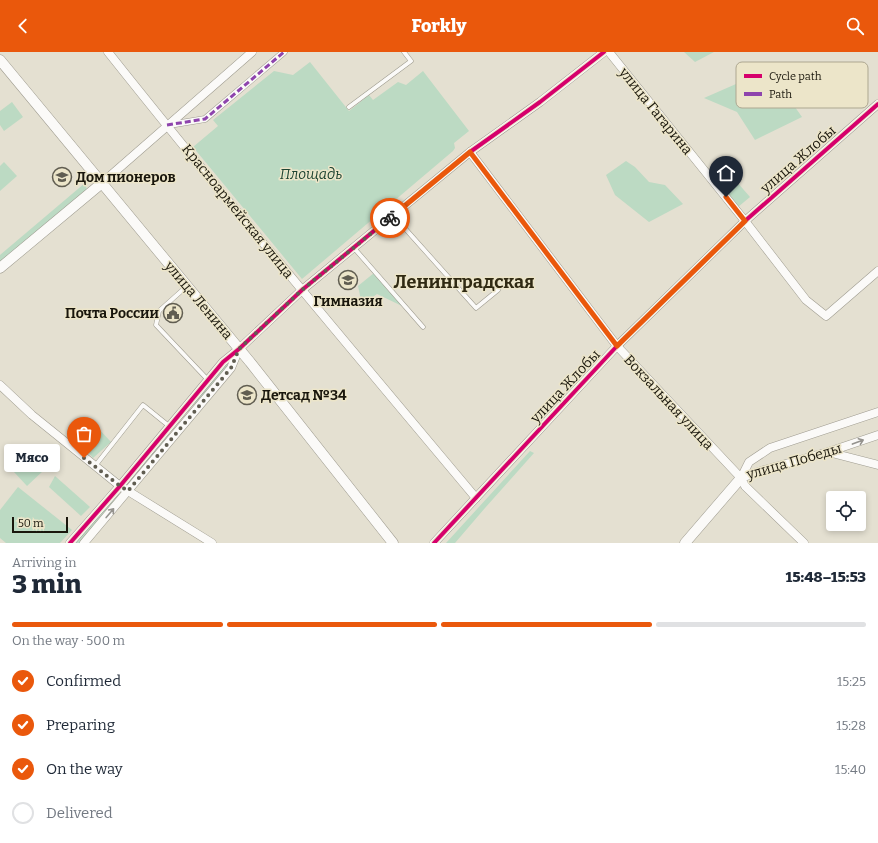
<!DOCTYPE html>
<meta charset="utf-8">
<style>
:root{--surface:#fff;--page:#f6f6f7;--text:#1f2937;--muted:#747a83;--line:#e0e1e3;--accent:#ea580c}
body{margin:0;font-family:Bitter,serif;background:var(--page);color:var(--text);height:100vh;display:flex;flex-direction:column;font-size:15px;white-space:nowrap}
*{box-sizing:border-box;margin:0}
p{font-size:13px;color:var(--muted)}
.icon{flex:none;width:22px;height:22px;fill:none;stroke:currentColor;stroke-width:2;stroke-linecap:round;stroke-linejoin:round}
.map{position:relative;height:491px;overflow:hidden}
.drawer{display:flex;flex-direction:column;background:var(--surface);flex:1}
.drawer>*{flex:none}
.tools{position:absolute;left:826px;top:439px;display:grid;gap:8px}
.tools a{display:grid;place-items:center;width:40px;height:40px;border-radius:4px;background:var(--surface);box-shadow:0 2px 6px #0003;font-size:20px}
.scale{position:absolute;left:12px;bottom:10px;width:56px;box-sizing:border-box;padding-left:4px;border:2px solid #19160c;border-top:0;font-size:11px;line-height:14px;white-space:nowrap;color:#19160c;-webkit-text-stroke:3px #ece5c9;paint-order:stroke}
.pin{position:absolute;display:grid;place-items:center;width:34px;height:34px;color:#fff;margin:-41px -17px;border-radius:50% 50% 50% 0;rotate:-45deg;box-shadow:0 0 4px #0007}
.pin .icon{rotate:45deg}
.courier{position:absolute;display:grid;place-items:center;width:40px;height:40px;margin:-20px;border:3px solid #ea580c;border-radius:50%;background:#fff;color:#222;box-shadow:0 1px 5px #0007}
.bubble{position:absolute;height:28px;border-radius:4px;background:var(--surface);box-shadow:0 2px 6px #0003;font-size:13px;font-weight:800;line-height:28px;text-align:center}
.head em{font-style:normal;font-weight:800}
.head div{display:flex;flex-direction:column-reverse}
.head{display:flex;align-items:center;justify-content:space-between;height:68px;padding:0 12px}
h1{font-size:26px;font-weight:800;line-height:30px}
.bar{display:grid;grid-template-columns:repeat(4,1fr);gap:6px 4px;align-content:center;height:48px;padding:0 12px}
.bar i{height:5px;border-radius:3px;background:var(--line)}
.bar .active{background:var(--accent)}
.bar p{grid-column:span 4}
ol{padding:0 12px;list-style:none}
li{display:flex;align-items:center;gap:12px;height:44px}
li p{margin-inline-start:auto}
li .icon{padding:4px;border-radius:50%;background:var(--accent);color:#fff;stroke-width:4}
li:last-child{color:var(--muted)}
li i{width:22px;height:22px;border:2px solid var(--line);border-radius:50%}
header{display:flex;justify-content:space-between;align-items:center;height:52px;padding:0 12px;background:var(--accent);color:#fff;font-size:18px;font-weight:800}
.map>svg:first-child{display:block}
.green{fill:#bcdac3}
.lines{fill:none;stroke-linecap:round;stroke-linejoin:round}
.service-casing{stroke:#9f9c90;stroke-width:5}
.pedestrian-casing{stroke:#9f9c90;stroke-width:7}
.minor-casing{stroke:#9f9c90;stroke-width:9}
.tertiary-casing{stroke:#9f9c90;stroke-width:11}
.service{stroke:#fbfaf8;stroke-width:4}
.pedestrian{stroke:#fbfaf8;stroke-width:6}
.minor{stroke:#fbfaf8;stroke-width:8}
.tertiary{stroke:#fbfaf8;stroke-width:10}
.quiet{stroke:#8e44ad;stroke-width:3;stroke-dasharray:6 3;stroke-linecap:butt}
.cycleway-casing{stroke:#ece5c9;stroke-width:6}
.cycleway{stroke:#d6006c;stroke-width:4}
.oneway{stroke:#95938e}
.done{stroke:#605d51;stroke-width:4;stroke-dasharray:0 7.2}
.route{stroke:#ea580c;stroke-width:5}
.labels{text-anchor:middle;stroke-width:3;stroke-linejoin:round;paint-order:stroke}
.street-label{font-size:14px;fill:#19160c;stroke:#ece5c9}
.park-label{font-size:14px;font-style:italic;fill:#1f4533;stroke:#ece5c9}
.poi-label{font-size:14px;font-weight:bold;fill:#19160c;stroke:#ece5c9;text-anchor:start}
.district-label{font-size:18px;font-weight:bold;fill:#302a13;stroke:#ece5c9}
.key{fill:#ece5c9;stroke:#ada790;stroke-width:1}
.key-label{font-size:11px;fill:#19160c}
</style>
<header><svg class="icon" aria-label="back" viewBox="0 0 24 24"><path d="M15 5l-7 7 7 7"/></svg>Forkly<svg class="icon" aria-label="search" viewBox="0 0 24 24"><circle cx="10" cy="10" r="6"/><path d="M15 15l6 6"/></svg></header>
<div class="map">
<svg width="878" height="491" viewBox="0 0 878 491">
<rect width="100%" height="100%" fill="#e4e0d1"/>
<g class="green">
<polygon points="684,0 714,0 695,10"/>
<polygon points="310,10 349,59 369,43 373,48 398,30 406,33 423,19 469,79 454,91 455,96 453,99 302,227 193,95 218,74 213,68 274,19 293,23"/>
<polygon points="766,14 802,65 755,88 737,60 704,46 736,32"/>
<polygon points="12,50 23,65 4,79 0,73 0,59"/>
<polygon points="626,109 635,115 649,130 665,133 683,152 649,170 615,143 606,123"/>
<polygon points="4,110 17,124 0,139 0,114"/>
<polygon points="723,114 750,145 738,155 713,122"/>
<polygon points="85,131 87,138 0,211 0,203"/>
<polygon points="374,221 402,254 377,242 362,253 358,234"/>
<polygon points="226,310 229,315 196,354 194,348"/>
<polygon points="98,376 111,390 93,406 81,392"/>
<polygon points="167,379 169,388 130,433 126,429"/>
<polygon points="530,399 534,401 485,456 455,491 446,491"/>
<polygon points="24,404 44,418 27,434 14,420"/>
<polygon points="55,424 90,455 81,464 49,435"/>
<polygon points="18,435 72,478 60,491 6,491 0,486 0,458"/>
<polygon points="117,440 122,444 82,491 73,491"/>
</g>
<g class="lines">
<g class="service-casing">
<g id="service">
<polyline points="349,55 411,9 404,0"/>
<polyline points="393,163 476,256 498,238"/>
<polyline points="354,196 423,275"/>
<polyline points="187,234 159,259 156,273 208,328"/>
<polyline points="95,414 143,353 169,374"/>
</g>
</g>
<g class="pedestrian-casing">
<polyline id="pedestrian" points="169,73 205,67 284,0"/>
</g>
<g class="minor-casing">
<g id="minor">
<path d="M108,0C228,151 352,298 476,446"/>
<polyline points="609,0 745,169 806,248 826,264 878,219"/>
<polyline points="470,100 617,294 741,426 745,434 804,491"/>
<polyline points="102,131 252,0"/>
<polyline points="0,333 32,363 120,434 212,491"/>
<polyline points="828,400 878,413"/>
<polyline points="741,426 749,410 770,396 878,360"/>
<polyline points="741,426 764,418 828,400 878,383"/>
<polyline points="70,491 120,434 223,310 239,297 302,238 470,100 540,50 604,0"/>
<polyline points="84,491 231,316 238,299"/>
<polyline points="434,491 617,294 745,169 878,52"/>
</g>
</g>
<g class="tertiary-casing">
<g id="tertiary">
<polyline points="0,8 250,310 393,491"/>
<polyline points="0,216 102,131"/>
<polyline points="685,491 741,426"/>
</g>
</g>
<use href="#service" class="service"/>
<use href="#pedestrian" class="pedestrian"/>
<use href="#minor" class="minor"/>
<use href="#tertiary" class="tertiary"/>
<polyline class="quiet" points="167,73 205,67 284,0"/>
<g class="cycleway-casing">
<g id="cycleway">
<polyline points="70,491 120,434 223,310 239,297 302,238 470,100 540,50 604,0"/>
<polyline points="434,491 617,294 745,169 878,52"/>
</g>
</g>
<use href="#cycleway" class="cycleway"/>
</g>
<defs><path id="oneway-shaft" d="M-6 0H5M1.5-3L5.5 0L1.5 3" fill="none" stroke-width="1.6" stroke-linecap="round" stroke-linejoin="round"/></defs>
<g class="oneway">
<use href="#oneway-shaft" transform="translate(858 390) rotate(-20)"/>
<use href="#oneway-shaft" transform="translate(110 461) rotate(-50)"/>
</g>
<g class="lines">
<polyline class="done" points="84,406 120,434 128,439 231,316 239,297 302,238 390,166"/>
<polyline class="route" points="390,166 470,100 617,294 745,169 726,145"/>
</g>
<defs>
<g id="school-ring" transform="scale(1)"><circle r="9.5" fill="#ece5c9" stroke="#605d51" stroke-width="1.5"/><path d="M0-5L7-2L0 1L-7-2ZM-4 1L0 2.5L4 1V4Q0 6-4 4Z" fill="#605d51"/></g>
<g id="civic-ring" transform="scale(1)"><circle r="9.5" fill="#ece5c9" stroke="#605d51" stroke-width="1.5"/><path d="M-.6-6.5H3V-4.5H.6V-3L4-1V1h2V6H-6V1h2V-1L-.6-3ZM-1.2 2.5V6h2.4V2.5Z" fill="#605d51"/></g>
</defs>
<g fill-rule="evenodd">
<use href="#school-ring" x="62" y="125"/>
<use href="#school-ring" x="348" y="228"/>
<use href="#civic-ring" x="173" y="261"/>
<use href="#school-ring" x="247" y="343"/>
</g>
<g class="labels">
<g class="street-label">
<text transform="translate(656 59) rotate(51)" y="5">улица Гагарина</text>
<text transform="translate(798 107) rotate(-41)" y="5">улица Жлобы</text>
<text transform="translate(238 159) rotate(51)" y="5">Красноармейская улица</text>
<text transform="translate(199 248) rotate(50)" y="5">улица Ленина</text>
<text transform="translate(565 334) rotate(-47)" y="5">улица Жлобы</text>
<text transform="translate(669 350) rotate(47)" y="5">Вокзальная улица</text>
<text transform="translate(794 409) rotate(-16)" y="5">улица Победы</text>
</g>
<g class="park-label">
<text x="311" y="127">Площадь</text>
</g>
<g class="poi-label">
<text x="76" y="130">Дом пионеров</text>
<text x="348" y="254" text-anchor="middle">Гимназия</text>
<text x="159" y="266" text-anchor="end">Почта России</text>
<text x="261" y="348">Детсад №34</text>
</g>
<g class="district-label">
<text x="464" y="236">Ленинградская</text>
</g>
</g>
<rect x="736" y="10" width="132" height="46" rx="6" class="key"/>
<rect x="744" y="22" width="18" height="4" fill="#d6006c"/>
<rect x="744" y="40" width="18" height="4" fill="#8e44ad"/>
<g class="key-label">
<text x="769" y="28">Cycle path</text>
<text x="769" y="46">Path</text>
</g>
</svg>
<div class="tools">
<a><svg class="icon" aria-label="locate" viewBox="0 0 24 24"><circle cx="12" cy="12" r="6"/><path d="M12 2v4M12 18v4M2 12h4M18 12h4"/></svg></a>
</div>
<div class="scale">50 m</div>
<div class="pin" style="left:84px;top:406px;background:#ea580c"><svg class="icon" aria-label="bag" viewBox="0 0 24 24"><path d="M5 8h14l-1 12H6zM9 8a3 3 0 0 1 6 0"/></svg></div>
<div class="pin" style="left:726px;top:145px;background:#1f2937"><svg class="icon" aria-label="home" viewBox="0 0 24 24"><path d="M3 11l9-7 9 7M6 9v11h12V9"/></svg></div>
<div class="courier" style="left:390px;top:166px"><svg class="icon" aria-label="bike" viewBox="0 0 24 24"><circle cx="6" cy="16" r="4"/><circle cx="18" cy="16" r="4"/><path d="M6 16l4-8h5l3 8M10 8l3 8H6M13 5h3"/></svg></div>
<div class="bubble" style="left:4px;top:392px;width:56px">Мясо</div>
</div>
<section class="drawer">
<div class="head"><div><h1>3 min</h1><p>Arriving in</p></div><em>15:48–15:53</em></div>
<div class="bar"><i class="active"></i><i class="active"></i><i class="active"></i><i></i><p>On the way · 500 m</p></div>
<ol>
<li><svg class="icon" aria-label="check" viewBox="0 0 24 24"><path d="M5 12l5 5 9-10"/></svg>Confirmed<p>15:25</p></li>
<li><svg class="icon" aria-label="check" viewBox="0 0 24 24"><path d="M5 12l5 5 9-10"/></svg>Preparing<p>15:28</p></li>
<li><svg class="icon" aria-label="check" viewBox="0 0 24 24"><path d="M5 12l5 5 9-10"/></svg>On the way<p>15:40</p></li>
<li><i></i>Delivered</li>
</ol>
</section>
